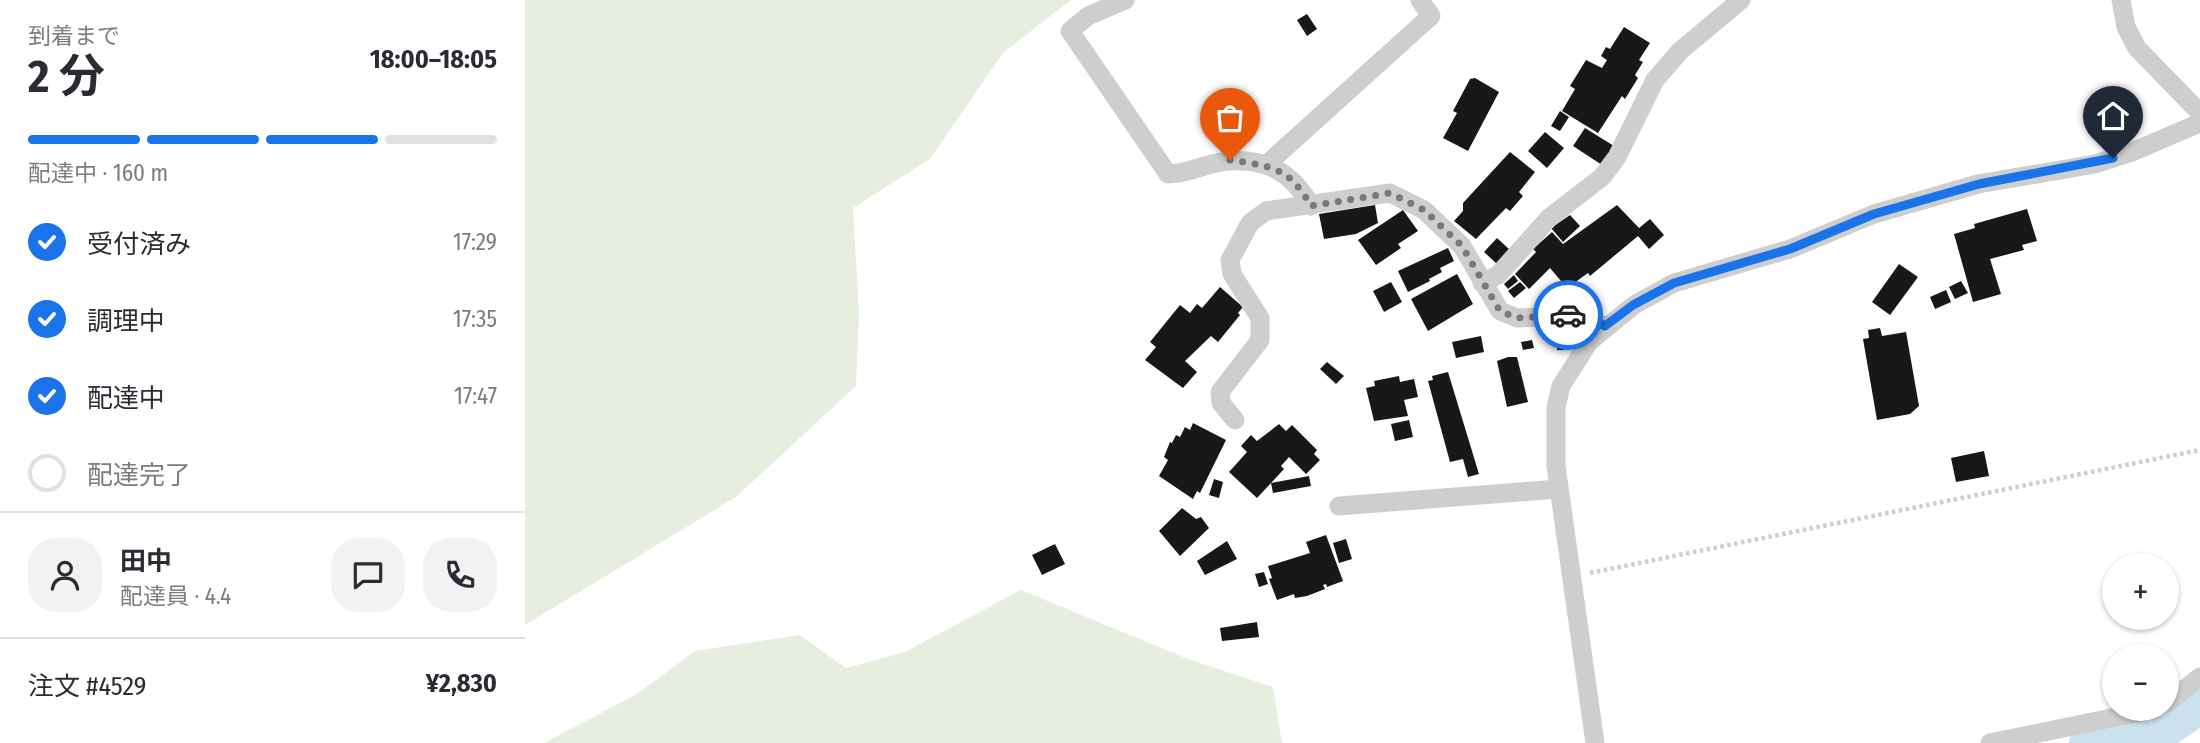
<!DOCTYPE html>
<html lang="ja">
<meta charset="utf-8">
<style>
:root{--surface:#fff;--page:#f2f2f3;--text:#2b2b33;--muted:#7c7c81;--line:#e1e1e2;--accent:#1a73e8}
body{margin:0;font-family:"Fira Sans Condensed","Noto Sans JP",sans-serif;background:var(--page);color:var(--text);height:100vh;display:flex;flex-direction:column;font-size:26px;white-space:nowrap}
*{box-sizing:border-box;margin:0}
p{font-size:23px;color:var(--muted)}
.icon{flex:none;width:38px;height:38px;fill:none;stroke:currentColor;stroke-width:2;stroke-linecap:round;stroke-linejoin:round}
.map{position:relative;flex:1;overflow:hidden}
.sheet{display:flex;flex-direction:column;background:var(--surface);width:525px}
.sheet>*{flex:none}
.fabs{position:absolute;left:1577px;top:553px;display:grid;gap:14px}
.fabs a{display:grid;place-items:center;width:77px;height:77px;border-radius:50%;background:var(--surface);box-shadow:0 2px 5px #0004;font-size:35px}
.pin{position:absolute;display:grid;place-items:center;width:60px;height:60px;color:#fff;margin:-72px -30px;border-radius:50% 50% 50% 0;rotate:-45deg;box-shadow:0 0 7px #0007}
.pin .icon{rotate:45deg}
.courier{position:absolute;display:grid;place-items:center;width:70px;height:70px;margin:-35px;border:5px solid #1a73e8;border-radius:50%;background:#fff;color:#222;box-shadow:0 2px 9px #0007}
.head em{font-style:normal;font-weight:700}
.head div{display:flex;flex-direction:column-reverse}
.head{display:flex;align-items:center;justify-content:space-between;height:119px;padding:0 28px}
h1{font-size:46px;font-weight:700;line-height:52px}
.bar{display:grid;grid-template-columns:repeat(4,1fr);gap:10px 7px;align-content:center;height:84px;padding:0 28px}
.bar i{height:9px;border-radius:5px;background:var(--line)}
.bar .on{background:var(--accent)}
.bar p{grid-column:span 4}
.line{display:flex;align-items:center;gap:18px;padding:0 28px;border-top:2px solid var(--line)}
.line div{flex:1}
.round{display:grid;place-items:center;flex:none;width:74px;height:74px;border-radius:28px;background:var(--page)}
ol{padding:0 28px;list-style:none}
li{display:flex;align-items:center;gap:21px;height:77px}
li p{margin-inline-start:auto}
li .icon{padding:7px;border-radius:50%;background:var(--accent);color:#fff;stroke-width:4}
li:last-child{color:var(--muted)}
li i{width:38px;height:38px;border:4px solid var(--line);border-radius:50%}
main{display:flex;flex:1;min-height:0}
.map>svg:first-child{display:block}
.green{fill:#e7eedf}
.lines{fill:none;stroke-linecap:round;stroke-linejoin:round}
.river{stroke:#cbe1ee;stroke-width:46}
.building{fill:#181818}
.path{stroke:#cecece;stroke-width:4.5;stroke-dasharray:3.5 3.5;stroke-linecap:butt}
.minor{stroke:#cecece;stroke-width:19}
.done{stroke:#797979;stroke-width:7;stroke-dasharray:0 12.6}
.route{stroke:#1a73e8;stroke-width:9}
</style>
<main>
<section class="sheet">
<div class="head"><div><h1>2 分</h1><p>到着まで</p></div><em>18:00–18:05</em></div>
<div class="bar"><i class="on"></i><i class="on"></i><i class="on"></i><i></i><p>配達中 · 160 m</p></div>
<ol>
<li><svg class="icon" aria-label="check" viewBox="0 0 24 24"><path d="M5 12l5 5 9-10"/></svg>受付済み<p>17:29</p></li>
<li><svg class="icon" aria-label="check" viewBox="0 0 24 24"><path d="M5 12l5 5 9-10"/></svg>調理中<p>17:35</p></li>
<li><svg class="icon" aria-label="check" viewBox="0 0 24 24"><path d="M5 12l5 5 9-10"/></svg>配達中<p>17:47</p></li>
<li><i></i>配達完了</li>
</ol>
<div class="line" style="height:126px"><a class="round"><svg class="icon" aria-label="person" viewBox="0 0 24 24"><circle cx="12" cy="8" r="4"/><path d="M4 21q1-7 8-7t8 7"/></svg></a><div><b>田中</b><p>配達員 · 4.4</p></div><a class="round"><svg class="icon" aria-label="chat" viewBox="0 0 24 24"><path d="M4 5h16v11H9l-5 4z"/></svg></a><a class="round"><svg class="icon" aria-label="phone" viewBox="0 0 24 24"><path d="M5 4h4l2 5-3 2q2 4 5 5l2-3 5 2v4C11 20 4 13 5 4z"/></svg></a></div>
<div class="line" style="height:91px"><div>注文 #4529</div><b>¥2,830</b></div>
</section>
<div class="map">
<svg width="1675" height="743" viewBox="0 0 1675 743">
<rect width="100%" height="100%" fill="#fff"/>
<g class="green">
<polygon points="0,0 546,0 478,53 405,159 328,208 334,313 331,386 211,497 0,625"/>
<polygon points="496,590 663,659 748,687 757,743 19,743 112,694 170,651 275,635 321,668 380,652"/>
</g>
<g class="lines">
<polyline class="river" points="1567,743 1634,728 1675,700"/>
</g>
<g class="building">
<polygon points="782,14 792,29 782,36 772,20"/>
<polygon points="1099,27 1125,43 1114,60 1118,62 1110,75 1113,78 1100,99 1097,96 1073,133 1037,111 1050,89 1045,86 1061,60 1077,68 1082,60 1076,56 1081,47 1085,49"/>
<polygon points="950,78 974,92 943,151 918,138 932,113 928,111 945,79"/>
<polygon points="1035,111 1044,117 1035,131 1026,126"/>
<polygon points="1060,128 1089,146 1077,165 1048,146"/>
<polygon points="1020,132 1039,148 1022,168 1003,151"/>
<polygon points="985,152 1010,172 994,192 998,196 985,211 981,208 951,239 929,221 938,211 938,203"/>
<polygon points="850,205 853,223 831,234 799,239 794,214"/>
<polygon points="1092,205 1114,228 1125,219 1139,235 1124,249 1113,236 1065,276 1063,273 1042,288 1025,268 1004,289 990,274 1011,252 1008,249 1027,232 1038,244"/>
<polygon points="1502,209 1512,241 1497,245 1499,250 1465,259 1476,294 1448,302 1429,234 1450,228 1449,224"/>
<polygon points="878,210 893,231 873,244 876,248 851,265 833,240"/>
<polygon points="1045,215 1055,226 1038,242 1026,228"/>
<polygon points="972,238 985,250 972,264 959,252"/>
<polygon points="923,248 929,261 915,268 917,272 904,279 905,281 883,292 873,271"/>
<polygon points="1374,264 1393,277 1365,315 1347,302"/>
<polygon points="932,274 948,304 903,331 886,299"/>
<polygon points="989,275 993,281 983,289 979,284"/>
<polygon points="1436,281 1443,293 1430,299 1424,287"/>
<polygon points="866,282 877,302 859,312 848,291"/>
<polygon points="995,282 1001,288 989,298 983,291"/>
<polygon points="695,287 718,307 713,313 715,315 693,342 686,336 660,361 672,372 658,388 620,360 631,347 625,342 655,305 665,313 672,304 677,308"/>
<polygon points="1421,290 1426,302 1410,309 1405,297"/>
<polygon points="1355,328 1357,336 1381,332 1394,406 1385,414 1352,420 1338,339 1344,338 1343,330"/>
<polygon points="956,336 959,352 931,358 927,342"/>
<polygon points="1033,338 1040,338 1039,350 1032,350"/>
<polygon points="1007,340 1009,348 998,350 996,342"/>
<polygon points="983,357 992,357 1003,402 982,407 972,361"/>
<polygon points="802,362 819,376 811,384 795,369"/>
<polygon points="923,372 954,474 943,477 938,459 925,462 903,381 908,380 907,376"/>
<polygon points="874,376 875,382 889,379 893,397 879,400 883,416 849,421 841,388 850,386 849,381"/>
<polygon points="884,420 888,437 870,441 866,424"/>
<polygon points="668,423 701,440 675,493 672,491 668,499 634,476 643,460 639,457 645,442 647,443 651,435 655,437 660,427 665,430"/>
<polygon points="754,424 761,431 767,425 792,450 789,454 795,460 781,474 764,457 756,466 759,469 746,483 784,476 786,486 748,493 746,483 732,498 704,472 722,452 716,446 726,435 732,441"/>
<polygon points="1459,451 1464,476 1431,482 1426,458"/>
<polygon points="689,479 698,482 694,498 684,495"/>
<polygon points="657,508 671,519 676,517 684,528 655,556 634,531"/>
<polygon points="801,535 818,581 802,587 801,584 798,585 800,589 782,596 770,598 769,594 752,600 744,579 747,578 743,566 785,553 781,542"/>
<polygon points="821,539 827,559 814,563 808,543"/>
<polygon points="702,541 712,559 680,575 672,561"/>
<polygon points="530,544 540,564 517,575 507,555"/>
<polygon points="739,572 743,584 734,587 730,574"/>
<polygon points="732,622 734,637 697,641 695,628"/>
</g>
<g class="lines">
<polyline class="path" points="1065,573 1675,450"/>
<g class="minor">
<path d="M600,0L563,16L545,31L643,174C665,174 685,161 706,161C744,159 768,174 786,206"/>
<polyline points="1596,0 1601,27 1612,48 1675,113"/>
<polyline points="741,165 906,16 895,0"/>
<polyline points="957,283 973,275 1024,218 1077,177 1092,157 1130,80 1155,51 1216,0"/>
<polyline points="710,420 696,403 695,392 735,340 735,318 707,274 705,260 725,223 741,211 865,193 899,210 937,246 975,311 992,318 1052,315 1080,326"/>
<polyline points="814,506 1033,489"/>
<polyline points="1642,703 1675,677"/>
<polyline points="1070,743 1031,466 1031,407 1036,386 1064,342 1109,305 1149,283 1265,249 1349,214 1453,184 1570,164 1607,152 1675,123"/>
<polyline points="1465,743 1630,709"/>
</g>
</g>
<g class="lines">
<path class="done" d="M705,160C746,166 764,167 786,206L865,193L899,210L937,246L975,311L992,318L1043,315"/>
<polyline class="route" points="1043,315 1067,319 1080,326 1108,305 1149,283 1265,249 1349,214 1454,184 1588,158"/>
</g>
</svg>
<div class="fabs">
<a>+</a>
<a>−</a>
</div>
<div class="pin" style="left:705px;top:160px;background:#ea580c"><svg class="icon" aria-label="bag" viewBox="0 0 24 24"><path d="M5 8h14l-1 12H6zM9 8a3 3 0 0 1 6 0"/></svg></div>
<div class="pin" style="left:1588px;top:158px;background:#1f2937"><svg class="icon" aria-label="home" viewBox="0 0 24 24"><path d="M3 11l9-7 9 7M6 9v11h12V9"/></svg></div>
<div class="courier" style="left:1043px;top:315px"><svg class="icon" aria-label="car" viewBox="0 0 24 24"><path d="M5 17H2v-5l4-1 3-4h7l3 4 3 1v5h-3M9 17h6M6 11h13"/><circle cx="7" cy="17" r="2"/><circle cx="17" cy="17" r="2"/></svg></div>
</div>
</main>
